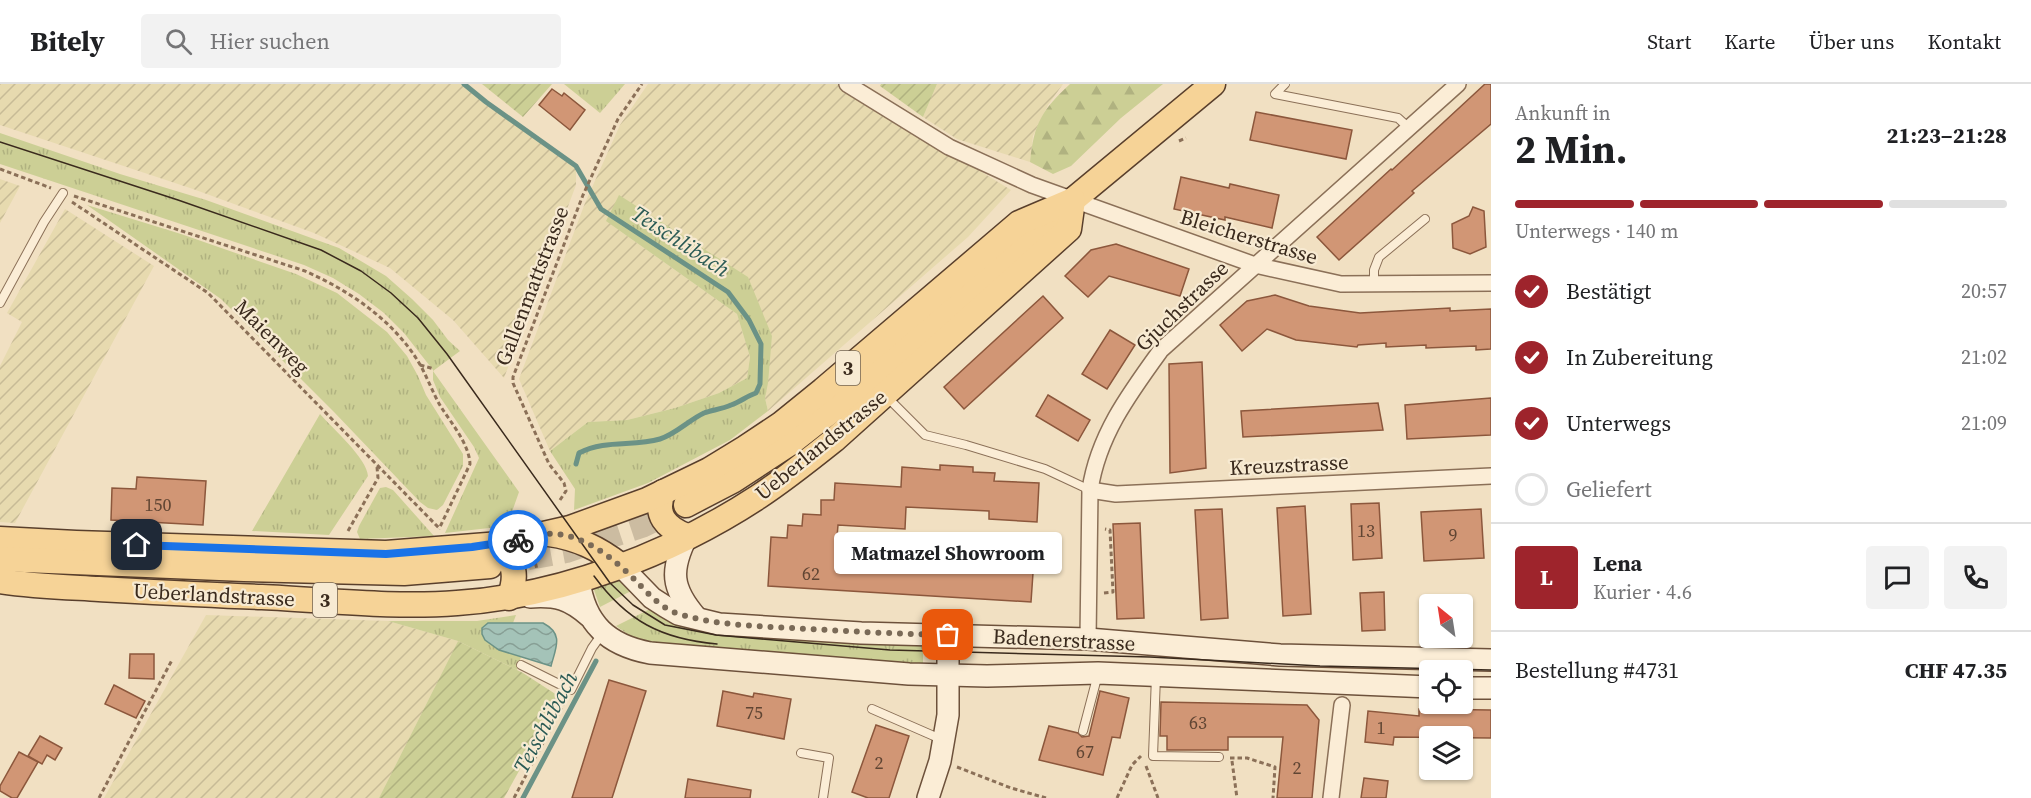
<!DOCTYPE html>
<html lang="de">
<meta charset="utf-8">
<style>
:root{--surface:#fff;--page:#f2f2f2;--text:#202124;--muted:#757577;--line:#e0e0e0;--accent:#9e242c}
body{margin:0;font-family:"Source Serif 4",serif;background:var(--page);color:var(--text);height:100vh;display:flex;flex-direction:column;font-size:22px;white-space:nowrap}
*{box-sizing:border-box;margin:0}
p{font-size:20px;color:var(--muted)}
.icon{flex:none;width:33px;height:33px;fill:none;stroke:currentColor;stroke-width:2;stroke-linecap:round;stroke-linejoin:round}
.map{position:relative;flex:1;overflow:hidden}
.panel{display:flex;flex-direction:column;background:var(--surface);width:540px}
.panel>*{flex:none}
.needle{width:39px;rotate:330deg}
.fabs{position:absolute;left:1419px;top:510px;display:grid;gap:12px}
.fabs a{display:grid;place-items:center;width:54px;height:54px;border-radius:6px;background:var(--surface);box-shadow:0 2px 4px #0004;font-size:30px}
.pin{position:absolute;display:grid;place-items:center;width:51px;height:51px;color:#fff;margin:-26px;border-radius:12px;box-shadow:0 3px 9px #0006}
.courier{position:absolute;display:grid;place-items:center;width:60px;height:60px;margin:-30px;border:4px solid #1a73e8;border-radius:50%;background:#fff;color:#222;box-shadow:0 2px 8px #0007}
.bubble{position:absolute;height:42px;border-radius:6px;background:var(--surface);box-shadow:0 2px 4px #0004;font-size:20px;font-weight:700;line-height:42px;text-align:center}
.headline em{font-style:normal;font-weight:700}
.headline div{display:flex;flex-direction:column-reverse}
.headline{display:flex;align-items:center;justify-content:space-between;height:102px;padding:0 24px}
h1{font-size:39px;font-weight:700;line-height:45px}
.bar{display:grid;grid-template-columns:repeat(4,1fr);gap:9px 6px;align-content:center;height:72px;padding:0 24px}
.bar i{height:8px;border-radius:4px;background:var(--line)}
.bar .on{background:var(--accent)}
.bar p{grid-column:span 4}
.line{display:flex;align-items:center;gap:15px;padding:0 24px;border-top:2px solid var(--line)}
.line div{flex:1}
.round{display:grid;place-items:center;flex:none;width:63px;height:63px;border-radius:6px;background:var(--page)}
ol{padding:0 24px;list-style:none}
li{display:flex;align-items:center;gap:18px;height:66px}
li p{margin-inline-start:auto}
li .icon{padding:6px;border-radius:50%;background:var(--accent);color:#fff;stroke-width:4}
li:last-child{color:var(--muted)}
li i{width:33px;height:33px;border:3px solid var(--line);border-radius:50%}
header{display:flex;align-items:center;gap:36px;box-sizing:border-box;height:84px;padding:0 30px;background:var(--surface);border-bottom:2px solid var(--line)}
header strong{font-size:28px}
nav{display:flex;gap:33px;margin-inline-start:auto;font-size:21px}
.search{width:420px;height:54px;background:var(--page);display:flex;align-items:center;gap:15px;box-sizing:border-box;padding:0 21px;border-radius:6px;color:var(--muted);font-size:22px}
main{display:flex;flex:1;min-height:0}
.map>svg:first-child{display:block}
.farmland{fill:url(#farmland-furrows)}
.grass{fill:url(#grass-tufts)}
.forest{fill:url(#forest-firs)}
.garden{fill:url(#garden-furrows)}
.water{fill:url(#water-waves);stroke:#6b9286;stroke-width:1.5}
.lines{fill:none;stroke-linecap:round;stroke-linejoin:round}
.stream{stroke:#6b9286;stroke-width:5}
.building{fill:#d19675;stroke:#8c573c;stroke-width:1.5}
.primary-tunnel{stroke:#ccbca1;stroke-width:24;stroke-dasharray:24 12;stroke-linecap:butt}
.lane-casing{stroke:#8b7058;stroke-width:10}
.street-casing{stroke:#8b7058;stroke-width:18}
.secondary-casing{stroke:#6d513b;stroke-width:24}
.primary-casing{stroke:#593f2c;stroke-width:27}
.path{stroke:#8b7058;stroke-width:3;stroke-dasharray:4.5 3;stroke-linecap:butt}
.lane{stroke:#fbedd6;stroke-width:8}
.street{stroke:#fbedd6;stroke-width:15}
.secondary{stroke:#fbedd6;stroke-width:21}
.primary{stroke:#f6d397;stroke-width:24}
.tram{stroke:#3a2a1d;stroke-width:1.5}
.done{stroke:#7a6a57;stroke-width:6;stroke-dasharray:0 10.8}
.route{stroke:#1a73e8;stroke-width:8}
.labels{text-anchor:middle;stroke-width:4.5;stroke-linejoin:round;paint-order:stroke}
.number-label{font-size:18px;fill:#604533}
.shield{fill:#f7ead2;stroke:#736453;stroke-width:1.5}
.shield-label{font-size:20px;font-weight:bold;fill:#3a2a1d}
.street-label{font-size:21px;fill:#3a2a1d;stroke:#f7ead2}
.water-label{font-size:22px;font-style:italic;fill:#2b5b55;stroke:#f7ead2}
</style>
<header>
<strong>Bitely</strong>
<div class="search"><svg class="icon" aria-label="search" viewBox="0 0 24 24"><circle cx="10" cy="10" r="6"/><path d="M15 15l6 6"/></svg>Hier suchen</div>
<nav><a>Start</a><a>Karte</a><a>Über uns</a><a>Kontakt</a></nav>
</header>
<main>
<div class="map">
<svg width="1491" height="714" viewBox="0 0 1491 714">
<defs>
<pattern id="farmland-furrows" width="10" height="10" patternUnits="userSpaceOnUse" patternTransform="scale(1.5)"><rect width="10" height="10" fill="#e7daaf"/><path d="M-1 1l2-2M0 10L10 0M9 11l2-2" fill="none" stroke="#c7bb96"/></pattern>
<pattern id="grass-tufts" width="24" height="20" patternUnits="userSpaceOnUse" patternTransform="scale(1.5)"><rect width="24" height="20" fill="#cccf95"/><path d="M3 7l-1-3M5 7V3M7 7l1-3M15 17l-1-3M17 17v-4M19 17l1-3" fill="none" stroke="#b0b280"/></pattern>
<pattern id="forest-firs" width="22" height="20" patternUnits="userSpaceOnUse" patternTransform="scale(1.5)"><rect width="22" height="20" fill="#cccf95"/><path d="M5 1l3.5 6h-7zM16 11l3.5 6h-7z" fill="#b0b280"/></pattern>
<pattern id="garden-furrows" width="10" height="10" patternUnits="userSpaceOnUse" patternTransform="scale(1.5)"><rect width="10" height="10" fill="#cccf95"/><path d="M-1 1l2-2M0 10L10 0M9 11l2-2" fill="none" stroke="#b0b280"/></pattern>
<pattern id="water-waves" width="16" height="10" patternUnits="userSpaceOnUse" patternTransform="scale(1.5)"><rect width="16" height="10" fill="#a4c3b8"/><path d="M0 5q4-4 8 0t8 0" fill="none" stroke="#879f95"/></pattern>
</defs>
<rect width="100%" height="100%" fill="#f1e0c2"/>
<g class="farmland">
<polygon points="0,0 462,0 576,82 576,101 504,294 453,236 390,184 314,149 193,105 0,41"/>
<polygon points="648,0 838,0 1011,106 968,153 768,327 765,314 772,252 606,137 737,230 750,273 747,294 719,309 675,324 627,336 588,338 550,367 519,295 585,119 620,41"/>
<polygon points="937,0 1063,0 1048,21 1033,52 1030,78 957,55 923,33"/>
<polygon points="0,95 20,102 0,139"/>
<polygon points="65,125 154,182 15,439 0,438 0,282 22,238 7,229"/>
<polygon points="206,531 388,537 458,557 379,714 104,714"/>
</g>
<g class="grass">
<polygon points="564,0 625,0 600,29"/>
<polygon points="0,49 120,90 206,116 339,164 386,192 412,215 433,236 448,256 460,267 433,287 519,408 507,442 445,449 479,374 474,363 440,313 433,296 433,286 404,249 384,229 359,210 333,194 304,181 0,80"/>
<polygon points="619,111 748,193 772,252 768,299 765,314 768,327 730,356 648,399 574,426 575,405 550,367 588,338 627,336 675,324 719,309 747,294 750,273 737,230 606,137"/>
<polygon points="87,121 181,150 296,190 337,209 387,248 407,272 418,292 426,311 463,370 463,382 443,421 437,426 428,424 420,418 334,328 221,215"/>
<path d="M320,330C332,344 367,374 368,392L329,451L252,447Z"/>
<polygon points="386,403 393,406 434,452 360,455 357,448 359,442 380,404"/>
<polygon points="612,491 635,505 600,523 594,506 597,502"/>
<polygon points="654,523 788,554 872,561 920,561 923,564 923,580 921,583 648,558 632,553 616,542"/>
<polygon points="516,531 513,539 487,539 499,566 521,573 517,586 458,557 388,537 477,537"/>
</g>
<path class="forest" d="M1070,0H1163L1121,34L1071,82L1053,90L1030,78C1034,39 1042,26 1070,0Z"/>
<g class="garden">
<polygon points="482,0 552,0 523,33"/>
<polygon points="881,0 937,0 923,33 880,2"/>
<polygon points="458,557 523,589 560,613 504,714 379,714"/>
</g>
<path class="water" d="M488,539H543C564,550 556,563 551,582L499,566L485,556L482,550V544Z"/>
<g class="lines">
<g class="stream">
<path d="M464,0L486,18L576,82L601,125L728,208L749,236L761,260L760,300L756,309C747,312 740,318 731,321C722,325 713,326 704,329C689,336 676,350 660,355C633,363 606,355 579,369L576,380"/>
<polyline points="523,714 596,577"/>
</g>
</g>
<g class="building">
<polygon points="1485,0 1491,0 1491,40 1412,107 1414,109 1339,176 1317,153 1391,85 1392,86"/>
<polygon points="552,5 562,12 564,9 585,26 570,46 539,21"/>
<polygon points="1256,28 1352,46 1346,75 1250,56"/>
<polygon points="1181,93 1229,104 1230,100 1279,111 1272,144 1225,133 1225,136 1174,125"/>
<polygon points="1473,123 1484,127 1486,163 1470,170 1453,164 1452,140 1469,132"/>
<polygon points="1116,160 1189,185 1180,212 1109,192 1088,213 1065,192 1091,166"/>
<polygon points="1275,211 1309,222 1360,229 1450,224 1450,227 1491,225 1491,265 1476,266 1476,262 1426,264 1426,261 1386,263 1386,259 1358,261 1357,263 1296,256 1267,245 1242,267 1220,241 1247,217"/>
<polygon points="1043,212 1063,234 964,325 944,303"/>
<polygon points="1110,246 1135,261 1107,305 1082,290"/>
<polygon points="1202,278 1206,384 1170,389 1169,280"/>
<polygon points="1048,311 1090,336 1078,357 1036,332"/>
<polygon points="1491,314 1491,351 1407,355 1405,321"/>
<polygon points="1378,319 1383,346 1243,353 1241,327"/>
<polygon points="940,381 973,383 973,388 995,389 994,397 1039,399 1037,438 989,435 989,427 906,423 905,445 838,441 835,477 1033,489 1031,518 768,502 771,453 787,454 788,441 802,442 803,430 821,431 821,416 834,416 835,399 901,403 902,383 940,386"/>
<polygon points="137,393 206,397 203,441 111,436 112,404 136,405"/>
<polygon points="1379,419 1382,474 1353,476 1351,420"/>
<polygon points="1305,422 1311,530 1283,532 1277,424"/>
<polygon points="1222,425 1228,534 1201,536 1195,426"/>
<polygon points="1481,425 1484,474 1424,477 1421,428"/>
<polygon points="1140,439 1144,534 1117,535 1113,440"/>
<polygon points="1384,508 1385,546 1362,547 1360,509"/>
<polygon points="130,570 154,570 154,595 129,594"/>
<polygon points="609,596 646,607 612,714 572,714"/>
<polygon points="114,601 145,617 136,634 105,620"/>
<polygon points="723,607 753,613 754,609 791,615 784,655 717,642"/>
<polygon points="1100,607 1129,614 1120,654 1112,653 1103,691 1039,676 1049,642 1078,649 1082,653 1089,652"/>
<polygon points="1161,618 1307,621 1319,636 1312,714 1277,714 1283,653 1228,653 1228,666 1167,666 1167,652 1160,652"/>
<polygon points="1419,625 1491,626 1491,654 1394,653 1393,661 1365,658 1368,627 1419,632"/>
<polygon points="876,641 909,652 889,714 868,714 852,708"/>
<polygon points="40,652 62,664 55,676 47,671 42,680 28,672"/>
<polygon points="19,668 38,678 17,714 12,714 0,707 0,702"/>
<polygon points="1364,694 1388,697 1386,714 1361,714"/>
<polygon points="688,695 751,706 750,714 685,714"/>
</g>
<g class="lines">
<polyline class="primary-tunnel" points="492,481 566,467 644,441 686,421"/>
<g class="lane-casing">
<g id="lane">
<polyline points="1285,0 1275,10 1398,34 1409,44"/>
<polyline points="1374,201 1374,186 1379,173 1425,135"/>
<polyline points="0,219 44,138 63,109"/>
<polyline points="886,312 925,351 966,361 1045,385 1090,406"/>
<polyline points="521,581 571,606 592,564 602,550"/>
<polyline points="1156,592 1153,672 1219,673"/>
<polyline points="872,625 943,656"/>
<polyline points="1083,647 1098,590"/>
<polyline points="801,669 829,674 823,714"/>
</g>
</g>
<g class="street-casing">
<g id="street">
<polyline points="847,0 949,63 1032,101 1255,181 1341,200 1491,199"/>
<polyline points="1090,406 1116,410 1491,392"/>
<path d="M1088,555L1090,406C1098,352 1129,310 1161,266L1458,0"/>
<polyline points="1331,714 1342,621"/>
</g>
</g>
<g class="secondary-casing">
<g id="secondary">
<path d="M687,452C670,486 671,504 696,533"/>
<polyline points="620,481 652,514 666,523 678,530 719,540 861,549 1088,555 1280,571 1491,576"/>
<path d="M579,497C585,540 608,561 650,569L909,590L987,592L1098,589L1430,603"/>
<path d="M530,513C557,511 569,515 589,532"/>
<polyline points="1462,604 1491,604"/>
<polyline points="928,714 940,677 948,631 948,551"/>
</g>
</g>
<g class="primary-casing">
<g id="primary">
<path d="M663,408C654,431 666,444 687,452"/>
<polyline points="686,421 734,396 789,360 850,312 1073,116 1213,0"/>
<path d="M549,450C577,454 598,464 620,481"/>
<polyline points="0,455 76,459 386,469 500,460 570,444 647,416 709,386 745,364 781,340 823,306 1019,139 1073,116"/>
<path d="M500,460C514,478 518,492 509,514"/>
<polyline points="0,475 244,485 404,489 490,482"/>
<path d="M0,497C33,502 66,503 99,505C154,508 208,511 262,513C327,516 393,524 457,519C561,512 671,470 758,413C784,396 809,376 834,356L1069,145L1073,116"/>
</g>
</g>
<g class="path">
<polyline points="1179,57 1186,54"/>
<polyline points="0,85 51,104"/>
<path d="M74,112L305,187C348,206 390,234 416,274C426,289 432,308 441,323C452,340 469,360 470,380L439,445"/>
<polyline points="72,118 208,209 439,444"/>
<polyline points="420,281 434,285"/>
<polyline points="560,416 566,407 564,399 549,380 513,299 513,293 583,111 618,35 642,0"/>
<polyline points="348,447 378,394 377,383"/>
<polyline points="534,472 537,486"/>
<polyline points="1104,509 1113,508 1110,446 1105,445"/>
<polyline points="1230,674 1247,674 1275,683 1273,714"/>
<polyline points="1232,677 1237,714"/>
<polyline points="1146,682 1158,714"/>
<polyline points="957,683 1011,704 1046,714"/>
<polyline points="99,714 172,576"/>
<polyline points="514,714 565,617"/>
<polyline points="1117,714 1132,681 1141,672"/>
</g>
<use href="#lane" class="lane"/>
<use href="#street" class="street"/>
<use href="#secondary" class="secondary"/>
<use href="#primary" class="primary"/>
<g class="tram">
<polyline points="0,58 178,116 321,166 361,187 391,209 418,234 447,270 610,499 633,521 665,541 716,551 890,566 1150,573 1320,582 1491,586"/>
<path d="M594,492C627,537 661,555 717,560"/>
</g>
</g>
<g class="lines">
<path class="done" d="M518,456C527,454 536,451 545,450C583,447 615,476 639,500C650,512 664,526 679,530C716,541 754,542 792,544C844,547 896,550 948,551"/>
<polyline class="route" points="137,461 386,470 472,463 518,456"/>
</g>
<g class="labels">
<g class="number-label">
<text x="158" y="427">150</text>
<text x="1366" y="453">13</text>
<text x="1453" y="457">9</text>
<text x="811" y="496">62</text>
<text x="754" y="635">75</text>
<text x="1198" y="645">63</text>
<text x="1381" y="650">1</text>
<text x="1085" y="674">67</text>
<text x="879" y="685">2</text>
<text x="1297" y="690">2</text>
</g>
<g class="shield">
<rect x="836" y="267" width="24" height="34" rx="4.5"/>
<rect x="313" y="499" width="24" height="34" rx="4.5"/>
</g>
<g class="shield-label">
<text x="848" y="291">3</text>
<text x="325" y="523">3</text>
</g>
<g class="street-label">
<text transform="translate(1249 153) rotate(17)" y="7">Bleicherstrasse</text>
<text transform="translate(532 202) rotate(-69)" y="7">Gallenmattstrasse</text>
<text transform="translate(1182 222) rotate(-44)" y="7">Gjuchstrasse</text>
<text transform="translate(272 253) rotate(45)" y="7">Maienweg</text>
<text transform="translate(821 361) rotate(-39)" y="7">Ueberlandstrasse</text>
<text transform="translate(1289 381) rotate(-3)" y="7">Kreuzstrasse</text>
<text transform="translate(214 511) rotate(3)" y="7">Ueberlandstrasse</text>
<text transform="translate(1064 556) rotate(3)" y="7">Badenerstrasse</text>
</g>
<g class="water-label">
<text transform="translate(681 157) rotate(33)" y="8">Teischlibach</text>
<text transform="translate(545 638) rotate(-62)" y="8">Teischlibach</text>
</g>
</g>
</svg>
<div class="fabs">
<a><svg class="needle" viewBox="-14 -14 28 28"><path d="M0-13l5 13h-10z" fill="#e53935"/><path d="M0 13l5-13h-10z" fill="#757577"/></svg></a>
<a><svg class="icon" aria-label="locate" viewBox="0 0 24 24"><circle cx="12" cy="12" r="6"/><path d="M12 2v4M12 18v4M2 12h4M18 12h4"/></svg></a>
<a><svg class="icon" aria-label="layers" viewBox="0 0 24 24"><path d="M12 4l9 5-9 5-9-5zM3 14l9 5 9-5"/></svg></a>
</div>
<div class="pin" style="left:948px;top:551px;background:#ea580c"><svg class="icon" aria-label="bag" viewBox="0 0 24 24"><path d="M5 8h14l-1 12H6zM9 8a3 3 0 0 1 6 0"/></svg></div>
<div class="pin" style="left:137px;top:461px;background:#1f2937"><svg class="icon" aria-label="home" viewBox="0 0 24 24"><path d="M3 11l9-7 9 7M6 9v11h12V9"/></svg></div>
<div class="courier" style="left:518px;top:456px"><svg class="icon" aria-label="bike" viewBox="0 0 24 24"><circle cx="6" cy="16" r="4"/><circle cx="18" cy="16" r="4"/><path d="M6 16l4-8h5l3 8M10 8l3 8H6M13 5h3"/></svg></div>
<div class="bubble" style="left:834px;top:448px;width:228px">Matmazel Showroom</div>
</div>
<section class="panel">
<div class="headline"><div><h1>2 Min.</h1><p>Ankunft in</p></div><em>21:23–21:28</em></div>
<div class="bar"><i class="on"></i><i class="on"></i><i class="on"></i><i></i><p>Unterwegs · 140 m</p></div>
<ol>
<li><svg class="icon" aria-label="check" viewBox="0 0 24 24"><path d="M5 12l5 5 9-10"/></svg>Bestätigt<p>20:57</p></li>
<li><svg class="icon" aria-label="check" viewBox="0 0 24 24"><path d="M5 12l5 5 9-10"/></svg>In Zubereitung<p>21:02</p></li>
<li><svg class="icon" aria-label="check" viewBox="0 0 24 24"><path d="M5 12l5 5 9-10"/></svg>Unterwegs<p>21:09</p></li>
<li><i></i>Geliefert</li>
</ol>
<div class="line" style="height:108px"><b class="round" style="background:var(--accent);color:#fff">L</b><div><b>Lena</b><p>Kurier · 4.6</p></div><a class="round"><svg class="icon" aria-label="chat" viewBox="0 0 24 24"><path d="M4 5h16v11H9l-5 4z"/></svg></a><a class="round"><svg class="icon" aria-label="phone" viewBox="0 0 24 24"><path d="M5 4h4l2 5-3 2q2 4 5 5l2-3 5 2v4C11 20 4 13 5 4z"/></svg></a></div>
<div class="line" style="height:78px"><div>Bestellung #4731</div><b>CHF 47.35</b></div>
</section>
</main>
